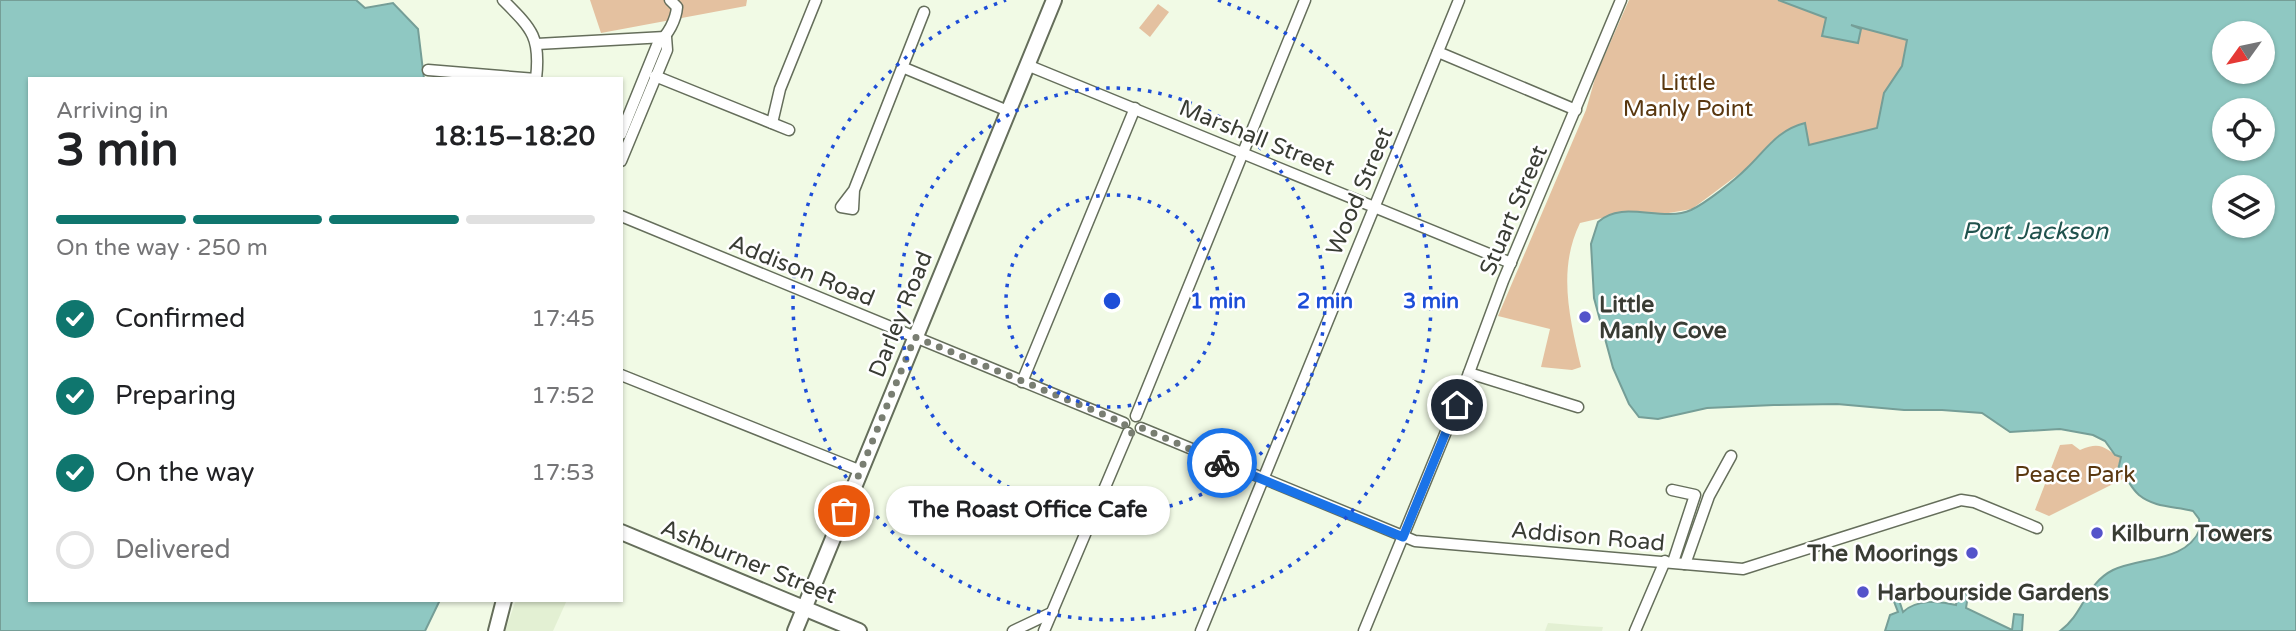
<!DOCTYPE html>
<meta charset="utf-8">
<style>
:root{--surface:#fff;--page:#f6f6f6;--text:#202124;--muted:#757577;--line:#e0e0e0;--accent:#0f766e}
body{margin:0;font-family:"Varela Round",sans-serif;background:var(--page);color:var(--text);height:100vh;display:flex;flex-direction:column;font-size:26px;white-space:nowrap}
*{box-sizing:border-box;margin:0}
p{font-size:23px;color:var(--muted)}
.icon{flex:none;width:38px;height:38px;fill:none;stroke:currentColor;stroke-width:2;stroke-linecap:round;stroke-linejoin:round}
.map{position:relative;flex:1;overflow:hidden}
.drawer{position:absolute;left:28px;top:77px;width:595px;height:525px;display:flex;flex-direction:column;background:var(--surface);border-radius:0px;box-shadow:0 2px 5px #0004}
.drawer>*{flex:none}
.needle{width:46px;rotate:237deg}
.buttons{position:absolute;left:2212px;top:21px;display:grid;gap:14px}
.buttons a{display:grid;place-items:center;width:63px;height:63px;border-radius:50%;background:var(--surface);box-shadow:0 2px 5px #0004;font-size:35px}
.pin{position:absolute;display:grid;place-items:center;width:60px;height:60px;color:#fff;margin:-30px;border:4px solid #fff;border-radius:50%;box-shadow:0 2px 7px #0007}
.courier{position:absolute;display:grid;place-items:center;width:70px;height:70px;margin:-35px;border:5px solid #1a73e8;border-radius:50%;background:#fff;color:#222;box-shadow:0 2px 9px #0007}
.bubble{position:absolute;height:49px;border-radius:24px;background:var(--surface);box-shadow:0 2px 5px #0004;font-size:23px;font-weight:700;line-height:49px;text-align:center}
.overview em{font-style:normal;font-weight:700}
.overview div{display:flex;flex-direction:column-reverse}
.overview{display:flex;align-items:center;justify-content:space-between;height:119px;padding:0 28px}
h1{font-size:46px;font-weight:700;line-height:52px}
.bar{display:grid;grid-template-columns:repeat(4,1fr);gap:10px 7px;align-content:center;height:84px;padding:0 28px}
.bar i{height:9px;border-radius:5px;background:var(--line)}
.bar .on{background:var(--accent)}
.bar p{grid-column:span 4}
ol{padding:0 28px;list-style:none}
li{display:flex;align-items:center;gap:21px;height:77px}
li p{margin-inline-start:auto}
li .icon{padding:7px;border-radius:50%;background:var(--accent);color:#fff;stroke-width:4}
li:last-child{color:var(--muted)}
li i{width:38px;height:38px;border:4px solid var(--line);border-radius:50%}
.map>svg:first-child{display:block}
.built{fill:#e3f0d3}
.green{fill:#e4c1a0}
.water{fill:#8fc8c2;stroke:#759e97;stroke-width:2;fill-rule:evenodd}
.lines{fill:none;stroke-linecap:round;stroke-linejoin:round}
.street-casing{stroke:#656e5b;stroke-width:13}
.secondary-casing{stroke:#656e5b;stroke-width:18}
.street{stroke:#fff;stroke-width:10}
.secondary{stroke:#fff;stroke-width:14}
.done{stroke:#797e72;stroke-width:7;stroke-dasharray:0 12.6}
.route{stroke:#1a73e8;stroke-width:9}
.ring{fill:none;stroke:#1d4ed8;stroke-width:3.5;stroke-dasharray:3.5 7}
.poi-dot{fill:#5453ca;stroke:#fff;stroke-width:2.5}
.labels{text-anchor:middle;stroke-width:5;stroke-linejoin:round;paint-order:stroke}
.park-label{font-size:23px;fill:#59370f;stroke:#fff}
.street-label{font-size:23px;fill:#393c34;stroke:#fff}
.poi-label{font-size:23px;font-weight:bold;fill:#393c34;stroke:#fff;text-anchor:start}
.water-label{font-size:24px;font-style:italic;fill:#20524d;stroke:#fff}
.centre{fill:#1d4ed8;stroke:#fff;stroke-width:3.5}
.ring-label{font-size:21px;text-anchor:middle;font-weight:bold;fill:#1d4ed8;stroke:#fff;stroke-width:5;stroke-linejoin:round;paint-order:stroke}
</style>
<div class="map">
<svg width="2296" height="631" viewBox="0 0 2296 631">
<rect width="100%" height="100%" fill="#f1fae5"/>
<g class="built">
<polygon points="516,600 567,600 553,631 505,631"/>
<polygon points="1548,623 1584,626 1603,627 1602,631 1545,631"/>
</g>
<g class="green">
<polygon points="590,0 747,0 746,6 601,33"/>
<path d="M1629,0H1777L1827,18L1823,36L1857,43L1861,29L1850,25L1907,40L1902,66L1884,93L1877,128L1808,145L1804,124L1772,141L1747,168L1692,209L1657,215L1632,211L1580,223C1557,270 1570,319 1581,367L1572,370L1541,367L1550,329L1498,316L1586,110L1596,75Z"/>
<polygon points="1158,4 1169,12 1150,37 1139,28"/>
<path d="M2072,444L2080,450C2103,440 2104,450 2121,457L2118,466L2127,477L2049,516L2035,510L2060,445Z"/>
</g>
<g class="water">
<polygon points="0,0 356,0 365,8 393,3 418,29 424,79 30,79 30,600 440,600 425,631 0,631"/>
<path d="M1778,0H2296V631H2060C2084,614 2085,584 2113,570C2141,557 2187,562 2200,529L2199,519L2193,511C2175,506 2155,508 2139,495C2129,486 2128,477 2118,470L2121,457L2115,455L2105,441L2093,435L2060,429L2010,432L1982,413L1942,410H1904L1837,404L1774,405L1707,408L1658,419L1639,417L1629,404L1613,368L1594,298L1591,244L1598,222C1623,199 1661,223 1691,210C1706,203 1735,180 1747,168C1766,150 1777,130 1805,123L1809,145L1877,128L1884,93L1902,66L1907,40L1851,25L1861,29L1858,43L1822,36L1826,18ZM2224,33H2263V72H2224ZM2224,110H2263V149H2224ZM2224,187H2263V226H2224Z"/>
<path d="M1959,592L1968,595L1966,608L2012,630L2014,614L2023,615L2022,631H1885L1890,615L1898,612L1893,599L1898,597L1903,612C1916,599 1940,601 1956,605Z"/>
</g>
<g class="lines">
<g class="street-casing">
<g id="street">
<path d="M503,0C532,29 541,37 536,79"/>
<polyline points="537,44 665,37"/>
<polyline points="1438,52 1576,110"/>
<polyline points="1027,65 1511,263"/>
<polyline points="902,67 1008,111"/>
<polyline points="428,70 536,79"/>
<polyline points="655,76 789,130"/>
<polyline points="772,123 780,89 816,0"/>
<path d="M621,134L658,43C668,35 676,20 677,7L670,0"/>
<polyline points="621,161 667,50 666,37"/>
<polyline points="854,190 841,207 853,209 854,190 924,12"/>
<polyline points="621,216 1124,423"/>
<polyline points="1469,373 1578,407"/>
<polyline points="621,375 861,471"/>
<polyline points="1022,382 1135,108"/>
<polyline points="1136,416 1305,0"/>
<polyline points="1141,428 1415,541 1743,569 1961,500 1974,502 2037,528"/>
<polyline points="1672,490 1695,495 1673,562"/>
<polyline points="1685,564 1709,496 1731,456"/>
<polyline points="1013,631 1053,612"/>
<polyline points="1044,631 1128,433"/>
<polyline points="1201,631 1459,0"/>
<polyline points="1364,631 1457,405 1503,281 1621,0"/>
<polyline points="1635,631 1665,561"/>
</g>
</g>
<g class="secondary-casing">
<g id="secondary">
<polyline points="621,532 859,631"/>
<polyline points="496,631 504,600"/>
<polyline points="795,631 1054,0"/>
</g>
</g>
<use href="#street" class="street"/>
<use href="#secondary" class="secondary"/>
</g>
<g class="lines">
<polyline class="done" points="844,511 915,337 1124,423 1128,433 1136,433 1142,428 1222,463"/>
<polyline class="route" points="1222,463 1403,537 1457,405"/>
</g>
<g class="ring">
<circle cx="1112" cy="301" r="106"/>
<circle cx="1112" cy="301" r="213"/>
<path d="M1218 0A319 319 0 1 1 1006 0"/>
</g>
<g class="poi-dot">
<circle cx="1585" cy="317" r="7"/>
<circle cx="2097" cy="533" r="7"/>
<circle cx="1972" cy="553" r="7"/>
<circle cx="1863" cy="592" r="7"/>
</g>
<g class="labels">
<g class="park-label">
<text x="1688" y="90">Little<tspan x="1688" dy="26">Manly Point</tspan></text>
<text x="2075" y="482">Peace Park</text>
</g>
<g class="street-label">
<text transform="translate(1257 137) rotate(22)" y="8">Marshall Street</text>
<text transform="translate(1359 191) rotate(-67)" y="8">Wood Street</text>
<text transform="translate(1513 210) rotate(-67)" y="8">Stuart Street</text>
<text transform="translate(802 270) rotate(22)" y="8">Addison Road</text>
<text transform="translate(900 314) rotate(-68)" y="8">Darley Road</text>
<text transform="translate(1588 536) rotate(5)" y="8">Addison Road</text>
<text transform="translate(749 561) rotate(22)" y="8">Ashburner Street</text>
</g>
<g class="poi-label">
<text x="1599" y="312">Little<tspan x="1599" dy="26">Manly Cove</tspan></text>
<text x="2111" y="541">Kilburn Towers</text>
<text x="1958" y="561" text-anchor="end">The Moorings</text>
<text x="1877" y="600">Harbourside Gardens</text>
</g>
<g class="water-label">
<text x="2035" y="239">Port Jackson</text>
</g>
</g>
<circle cx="1112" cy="301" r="10" class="centre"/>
<g class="ring-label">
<text x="1218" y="308">1 min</text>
<text x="1325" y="308">2 min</text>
<text x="1431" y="308">3 min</text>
</g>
</svg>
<div class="buttons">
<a><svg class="needle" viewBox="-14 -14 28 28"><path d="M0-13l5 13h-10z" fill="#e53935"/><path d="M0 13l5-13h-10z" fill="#757577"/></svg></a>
<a><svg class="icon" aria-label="locate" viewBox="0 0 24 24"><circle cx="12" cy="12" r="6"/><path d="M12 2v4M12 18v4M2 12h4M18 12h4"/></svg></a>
<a><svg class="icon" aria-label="layers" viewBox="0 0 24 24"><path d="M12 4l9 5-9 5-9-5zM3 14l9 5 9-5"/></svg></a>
</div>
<div class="pin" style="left:844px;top:511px;background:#ea580c"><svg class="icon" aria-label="bag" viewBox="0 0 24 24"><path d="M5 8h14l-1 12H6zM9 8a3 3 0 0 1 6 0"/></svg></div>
<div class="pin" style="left:1457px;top:405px;background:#1f2937"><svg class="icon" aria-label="home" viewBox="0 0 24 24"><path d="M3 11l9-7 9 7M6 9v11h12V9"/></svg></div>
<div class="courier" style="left:1222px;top:463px"><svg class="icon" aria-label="bike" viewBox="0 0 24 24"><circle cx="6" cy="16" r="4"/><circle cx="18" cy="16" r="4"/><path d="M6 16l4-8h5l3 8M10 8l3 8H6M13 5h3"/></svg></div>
<div class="bubble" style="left:886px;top:486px;width:284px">The Roast Office Cafe</div>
<section class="drawer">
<div class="overview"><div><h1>3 min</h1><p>Arriving in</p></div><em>18:15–18:20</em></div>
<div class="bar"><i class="on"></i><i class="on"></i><i class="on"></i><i></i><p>On the way · 250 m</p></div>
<ol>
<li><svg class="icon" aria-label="check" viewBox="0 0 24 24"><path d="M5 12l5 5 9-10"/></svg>Confirmed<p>17:45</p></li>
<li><svg class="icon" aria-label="check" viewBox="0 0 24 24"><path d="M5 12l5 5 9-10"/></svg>Preparing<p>17:52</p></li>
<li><svg class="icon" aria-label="check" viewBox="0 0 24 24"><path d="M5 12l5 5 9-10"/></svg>On the way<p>17:53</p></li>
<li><i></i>Delivered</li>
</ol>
</section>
</div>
